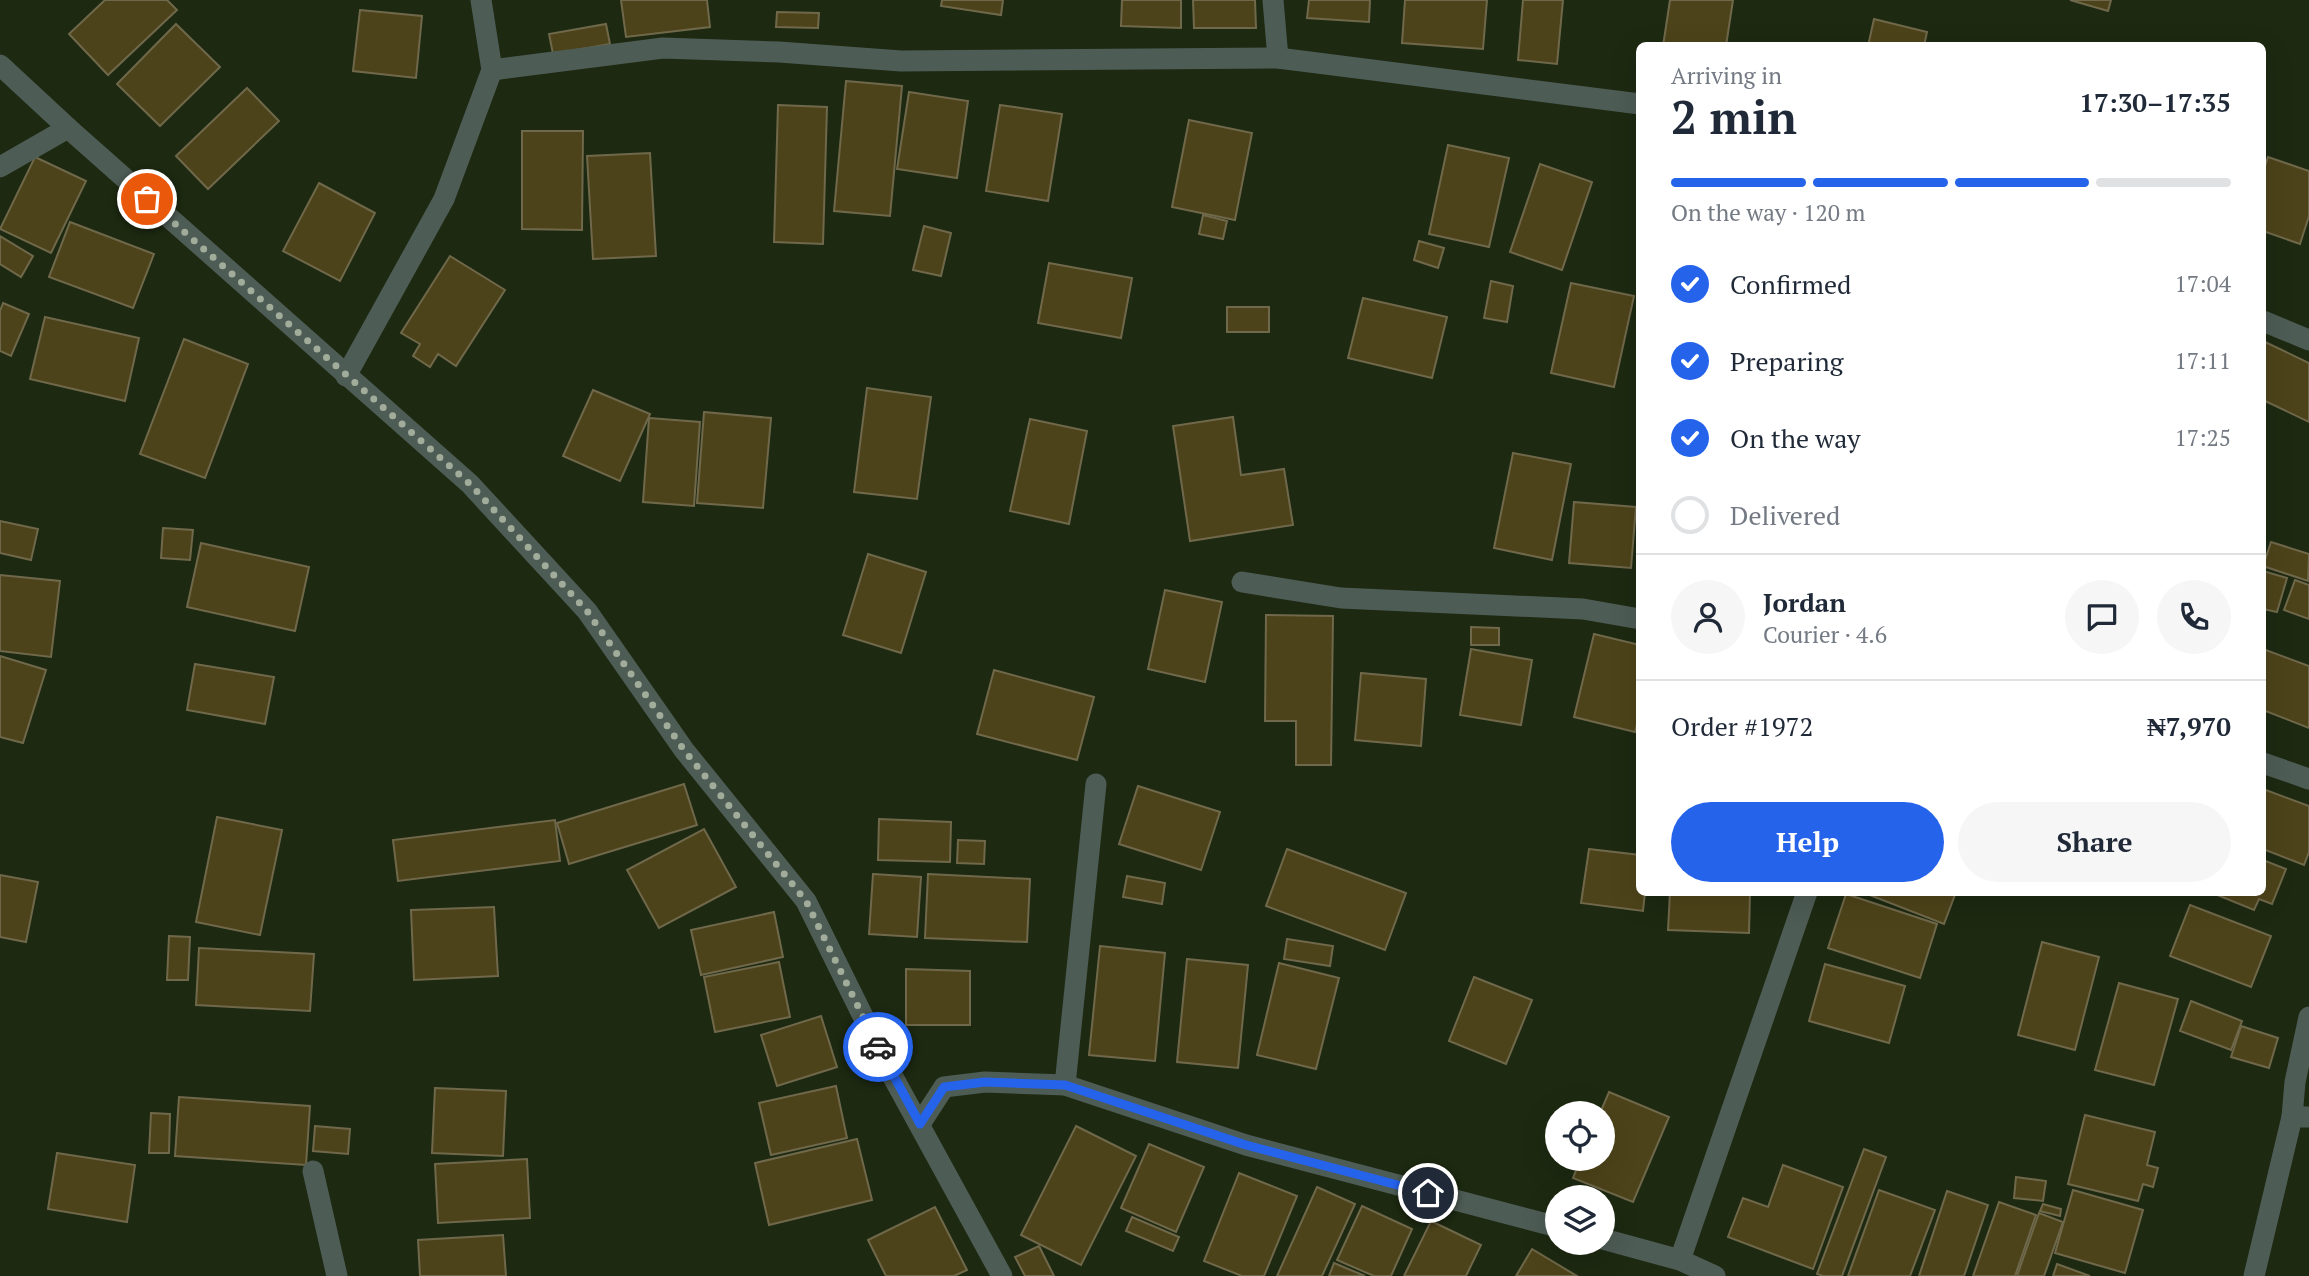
<!DOCTYPE html>
<meta charset="utf-8">
<style>
:root{--surface:#fff;--page:#f6f6f7;--text:#1f2937;--muted:#747a83;--line:#e0e1e3;--accent:#2563eb}
body{margin:0;font-family:"PT Serif",serif;background:var(--page);color:var(--text);height:100vh;display:flex;flex-direction:column;font-size:26px;white-space:nowrap}
*{box-sizing:border-box;margin:0}
p{font-size:23px;color:var(--muted)}
.icon{flex:none;width:38px;height:38px;fill:none;stroke:currentColor;stroke-width:2;stroke-linecap:round;stroke-linejoin:round}
.map{position:relative;flex:1;overflow:hidden}
.side{position:absolute;left:1636px;top:42px;width:630px;height:854px;display:flex;flex-direction:column;background:var(--surface);border-radius:10px;box-shadow:0 7px 28px #0002}
.side>*{flex:none}
.tools{position:absolute;left:1545px;top:1101px;display:grid;gap:14px}
.tools a{display:grid;place-items:center;width:70px;height:70px;border-radius:50%;background:var(--surface);box-shadow:0 7px 28px #0002;font-size:35px}
.pin{position:absolute;display:grid;place-items:center;width:60px;height:60px;color:#fff;margin:-30px;border:4px solid #fff;border-radius:50%;box-shadow:0 2px 7px #0007}
.courier{position:absolute;display:grid;place-items:center;width:70px;height:70px;margin:-35px;border:5px solid #2563eb;border-radius:50%;background:#fff;color:#222;box-shadow:0 2px 9px #0007}
.head em{font-style:normal;font-weight:800}
.head div{display:flex;flex-direction:column-reverse}
.head{display:flex;align-items:center;justify-content:space-between;height:119px;padding:0 35px}
h1{font-size:46px;font-weight:800;line-height:52px}
.bar{display:grid;grid-template-columns:repeat(4,1fr);gap:10px 7px;align-content:center;height:84px;padding:0 35px}
.bar i{height:9px;border-radius:5px;background:var(--line)}
.bar .current{background:var(--accent)}
.bar p{grid-column:span 4}
.line{display:flex;align-items:center;gap:18px;padding:0 35px;border-top:2px solid var(--line)}
.line div{flex:1}
.round{display:grid;place-items:center;flex:none;width:74px;height:74px;border-radius:37px;background:var(--page)}
ol{padding:0 35px;list-style:none}
li{display:flex;align-items:center;gap:21px;height:77px}
li p{margin-inline-start:auto}
li .icon{padding:7px;border-radius:50%;background:var(--accent);color:#fff;stroke-width:4}
li:last-child{color:var(--muted)}
li i{width:38px;height:38px;border:4px solid var(--line);border-radius:50%}
.action{display:flex;gap:14px;margin-top:auto;padding:14px 35px}
.action a{flex:1;height:80px;border-radius:42px;background:var(--accent);color:#fff;font-size:28px;font-weight:800;line-height:80px;text-align:center}
.action a+a{background:var(--page);color:var(--text)}
.map>svg:first-child{display:block}
.building{fill:#4d431a;stroke:#6f684a;stroke-width:2}
.lines{fill:none;stroke-linecap:round;stroke-linejoin:round}
.street{stroke:#4e5c56;stroke-width:21}
.done{stroke:#a2ac9a;stroke-width:7;stroke-dasharray:0 12.6}
.route{stroke:#2563eb;stroke-width:9}
</style>
<div class="map">
<svg width="2309" height="1276" viewBox="0 0 2309 1276">
<rect width="100%" height="100%" fill="#1d2911"/>
<g class="building">
<polygon points="105,0 167,0 177,10 108,75 69,34"/>
<polygon points="621,0 707,0 710,27 626,37"/>
<polygon points="942,0 1003,0 1001,15 941,6"/>
<polygon points="1122,0 1181,0 1181,28 1121,26"/>
<polygon points="1193,0 1255,0 1256,28 1194,28"/>
<polygon points="1309,0 1370,0 1369,22 1307,18"/>
<polygon points="1405,0 1487,0 1483,49 1402,43"/>
<polygon points="1523,0 1563,0 1557,64 1518,60"/>
<polygon points="1670,0 1733,0 1726,46 1663,46"/>
<polygon points="2070,0 2111,0 2108,11"/>
<polygon points="360,10 422,16 416,78 353,71"/>
<polygon points="777,12 819,13 818,28 776,27"/>
<polygon points="1874,19 1927,32 1924,46 1868,46"/>
<polygon points="176,24 220,67 160,126 117,84"/>
<polygon points="606,24 610,44 553,54 549,34"/>
<polygon points="846,81 902,86 890,216 834,211"/>
<polygon points="247,88 279,121 208,189 176,156"/>
<polygon points="909,92 968,101 957,178 897,169"/>
<polygon points="778,105 827,107 823,244 774,242"/>
<polygon points="1000,105 1062,114 1048,201 986,191"/>
<polygon points="1189,120 1252,133 1235,220 1172,207"/>
<polygon points="522,131 583,131 582,230 522,229"/>
<polygon points="1448,145 1509,158 1489,247 1429,234"/>
<polygon points="650,153 656,256 593,259 587,156"/>
<polygon points="35,157 86,181 51,253 0,229"/>
<polygon points="2268,157 2309,171 2309,216 2300,244 2263,231 2263,172"/>
<polygon points="1540,164 1592,182 1562,270 1510,252"/>
<polygon points="319,183 375,213 340,281 283,251"/>
<polygon points="1203,215 1227,221 1223,239 1199,234"/>
<polygon points="70,222 154,254 133,308 49,277"/>
<polygon points="924,226 951,233 941,276 913,270"/>
<polygon points="0,236 33,256 21,277 0,264"/>
<polygon points="1419,241 1444,248 1438,268 1414,260"/>
<polygon points="450,256 505,290 456,366 438,354 430,367 413,356 420,344 401,333"/>
<polygon points="1049,263 1132,278 1121,338 1038,323"/>
<polygon points="1491,281 1513,286 1507,322 1484,318"/>
<polygon points="1571,283 1634,296 1614,387 1551,373"/>
<polygon points="1363,298 1447,317 1432,378 1348,358"/>
<polygon points="3,303 29,314 11,356 0,351 0,311"/>
<rect x="1227" y="307" width="42" height="25"/>
<polygon points="45,317 139,338 125,401 30,379"/>
<polygon points="184,339 248,364 205,478 140,454"/>
<polygon points="2263,341 2309,363 2309,422 2263,400"/>
<polygon points="867,388 931,397 917,499 854,492"/>
<polygon points="593,390 650,414 620,481 563,456"/>
<polygon points="704,412 771,418 763,508 697,503"/>
<polygon points="1233,417 1241,475 1284,469 1293,525 1190,541 1173,426"/>
<polygon points="649,418 700,422 694,506 643,502"/>
<polygon points="1030,419 1087,431 1069,524 1010,511"/>
<polygon points="1513,453 1571,464 1552,560 1494,548"/>
<polygon points="1574,502 1636,507 1631,568 1569,563"/>
<polygon points="0,521 38,529 31,560 0,553"/>
<polygon points="163,528 193,530 190,560 161,558"/>
<polygon points="2271,542 2309,554 2308,581 2263,566"/>
<polygon points="201,543 309,567 295,631 187,607"/>
<polygon points="868,554 926,572 901,653 843,635"/>
<polygon points="2263,571 2287,578 2277,612 2263,609"/>
<polygon points="0,575 60,581 51,657 0,651"/>
<polygon points="2295,580 2309,585 2309,619 2284,610"/>
<polygon points="1165,590 1222,602 1205,682 1148,669"/>
<polygon points="1266,615 1333,616 1331,765 1296,765 1296,721 1265,721"/>
<polygon points="1471,627 1499,628 1499,645 1471,645"/>
<polygon points="1594,634 1640,645 1640,714 1635,732 1574,717"/>
<polygon points="1471,649 1532,660 1521,725 1460,715"/>
<polygon points="2263,649 2309,666 2309,728 2263,710"/>
<polygon points="0,656 46,670 23,743 0,737"/>
<polygon points="195,664 274,677 265,724 187,710"/>
<polygon points="994,670 1094,697 1077,760 977,734"/>
<polygon points="1361,673 1426,679 1421,746 1355,740"/>
<polygon points="684,784 697,825 569,864 557,823"/>
<polygon points="1138,786 1220,812 1201,870 1119,844"/>
<polygon points="2263,789 2309,806 2309,852 2304,865 2263,849"/>
<polygon points="217,817 282,830 260,935 196,922"/>
<polygon points="879,819 951,822 950,862 878,860"/>
<polygon points="555,820 560,861 398,881 393,840"/>
<polygon points="704,829 736,887 659,928 627,870"/>
<polygon points="958,840 985,841 984,864 957,863"/>
<polygon points="1287,849 1406,893 1385,950 1266,906"/>
<polygon points="1589,849 1640,855 1640,892 1645,892 1643,911 1581,903"/>
<polygon points="2263,860 2286,869 2272,904 2259,899 2254,910 2210,892 2263,892"/>
<polygon points="873,874 921,877 917,937 869,934"/>
<polygon points="928,874 1030,879 1027,942 925,938"/>
<polygon points="0,875 38,882 26,942 0,937"/>
<polygon points="1127,876 1165,883 1162,904 1123,897"/>
<polygon points="1670,892 1750,892 1749,933 1668,930"/>
<polygon points="1862,892 1956,892 1944,924"/>
<polygon points="1846,894 1937,924 1920,978 1828,948"/>
<polygon points="2190,905 2271,936 2251,987 2170,956"/>
<polygon points="494,907 498,976 414,980 411,910"/>
<polygon points="774,912 783,957 701,975 691,930"/>
<polygon points="169,936 190,937 188,980 167,980"/>
<polygon points="1287,939 1333,946 1330,966 1284,959"/>
<polygon points="2042,942 2099,957 2075,1050 2018,1035"/>
<polygon points="1100,946 1165,953 1155,1061 1089,1055"/>
<polygon points="199,948 314,954 310,1011 196,1005"/>
<polygon points="1187,959 1248,965 1238,1068 1177,1062"/>
<polygon points="779,962 790,1017 715,1032 704,977"/>
<polygon points="1279,963 1339,978 1316,1069 1257,1055"/>
<polygon points="1825,964 1905,986 1889,1043 1809,1021"/>
<polygon points="906,969 970,971 970,1025 906,1025"/>
<polygon points="1474,977 1532,1000 1506,1064 1449,1041"/>
<polygon points="2119,983 2178,999 2154,1085 2095,1070"/>
<polygon points="2191,1001 2242,1021 2231,1050 2180,1031"/>
<polygon points="821,1016 837,1067 777,1086 761,1035"/>
<polygon points="2241,1026 2278,1038 2269,1068 2231,1057"/>
<polygon points="836,1086 847,1138 771,1155 759,1103"/>
<polygon points="435,1088 506,1091 503,1156 432,1153"/>
<polygon points="1609,1092 1669,1117 1633,1202 1573,1178 1581,1158 1603,1158 1603,1113 1600,1113"/>
<polygon points="179,1097 310,1106 306,1165 175,1156"/>
<polygon points="151,1113 170,1114 169,1153 149,1153"/>
<polygon points="2085,1115 2155,1132 2147,1165 2158,1168 2153,1187 2143,1184 2138,1201 2068,1184"/>
<polygon points="315,1126 350,1129 348,1154 313,1151"/>
<polygon points="1076,1126 1136,1156 1081,1265 1021,1235"/>
<polygon points="857,1139 872,1200 769,1225 755,1163"/>
<polygon points="1149,1144 1204,1167 1176,1232 1121,1208"/>
<polygon points="1864,1149 1886,1157 1842,1276 1823,1276 1817,1274"/>
<polygon points="57,1153 135,1165 127,1222 48,1209"/>
<polygon points="527,1159 530,1218 438,1223 435,1164"/>
<polygon points="1783,1165 1843,1187 1813,1269 1728,1237 1743,1198 1768,1207"/>
<polygon points="1239,1173 1297,1196 1264,1276 1242,1276 1204,1261"/>
<polygon points="2016,1177 2046,1181 2043,1201 2014,1198"/>
<polygon points="1317,1187 1355,1204 1322,1276 1277,1276"/>
<polygon points="1879,1190 1935,1210 1910,1276 1848,1276"/>
<polygon points="2073,1190 2143,1210 2125,1273 2055,1253"/>
<polygon points="1947,1191 1988,1205 1964,1276 1919,1276"/>
<polygon points="1999,1202 2036,1215 2015,1276 1973,1276"/>
<polygon points="2043,1204 2061,1209 2060,1216 2040,1211"/>
<polygon points="1362,1206 1412,1229 1391,1276 1374,1276 1337,1260"/>
<polygon points="935,1207 967,1270 954,1276 886,1276 868,1240"/>
<polygon points="2039,1213 2063,1222 2044,1276 2017,1276"/>
<polygon points="1132,1217 1179,1237 1173,1251 1126,1231"/>
<polygon points="1431,1221 1481,1245 1466,1276 1404,1276"/>
<polygon points="503,1235 506,1276 420,1276 418,1240"/>
<polygon points="1039,1246 1054,1276 1025,1276 1015,1257"/>
<polygon points="1532,1249 1577,1276 1516,1276"/>
<polygon points="1334,1263 1365,1276 1329,1276"/>
<polygon points="2057,1264 2090,1276 2053,1276"/>
</g>
<g class="lines">
<g class="street">
<polyline points="1273,0 1278,58"/>
<polyline points="0,65 68,128 470,484 587,611 684,750 806,901 893,1077 1002,1276"/>
<polyline points="492,70 663,48 779,52 901,61 1278,58 1640,104"/>
<polyline points="0,167 68,128"/>
<polyline points="2263,321 2309,340"/>
<polyline points="346,376 444,199 492,70 481,0"/>
<polyline points="1242,582 1341,598 1583,609 1640,619"/>
<polyline points="2263,763 2309,779"/>
<polyline points="2309,1017 2295,1082 2292,1117 2309,1117"/>
<polyline points="1065,1085 1096,784"/>
<polyline points="920,1124 944,1087 985,1082 1065,1085 1246,1145 1558,1227"/>
<polyline points="313,1171 337,1276"/>
<polyline points="1603,1239 1680,1260 1715,1276"/>
<polyline points="1680,1260 1807,892"/>
<polyline points="2254,1276 2292,1117"/>
</g>
</g>
<g class="lines">
<polyline class="done" points="147,199 470,484 587,611 684,750 806,901 878,1047"/>
<polyline class="route" points="878,1047 920,1124 944,1087 985,1082 1065,1085 1246,1145 1428,1193"/>
</g>
</svg>
<div class="tools">
<a><svg class="icon" aria-label="locate" viewBox="0 0 24 24"><circle cx="12" cy="12" r="6"/><path d="M12 2v4M12 18v4M2 12h4M18 12h4"/></svg></a>
<a><svg class="icon" aria-label="layers" viewBox="0 0 24 24"><path d="M12 4l9 5-9 5-9-5zM3 14l9 5 9-5"/></svg></a>
</div>
<div class="pin" style="left:147px;top:199px;background:#ea580c"><svg class="icon" aria-label="bag" viewBox="0 0 24 24"><path d="M5 8h14l-1 12H6zM9 8a3 3 0 0 1 6 0"/></svg></div>
<div class="pin" style="left:1428px;top:1193px;background:#1f2937"><svg class="icon" aria-label="home" viewBox="0 0 24 24"><path d="M3 11l9-7 9 7M6 9v11h12V9"/></svg></div>
<div class="courier" style="left:878px;top:1047px"><svg class="icon" aria-label="car" viewBox="0 0 24 24"><path d="M5 17H2v-5l4-1 3-4h7l3 4 3 1v5h-3M9 17h6M6 11h13"/><circle cx="7" cy="17" r="2"/><circle cx="17" cy="17" r="2"/></svg></div>
<section class="side">
<div class="head"><div><h1>2 min</h1><p>Arriving in</p></div><em>17:30–17:35</em></div>
<div class="bar"><i class="current"></i><i class="current"></i><i class="current"></i><i></i><p>On the way · 120 m</p></div>
<ol>
<li><svg class="icon" aria-label="check" viewBox="0 0 24 24"><path d="M5 12l5 5 9-10"/></svg>Confirmed<p>17:04</p></li>
<li><svg class="icon" aria-label="check" viewBox="0 0 24 24"><path d="M5 12l5 5 9-10"/></svg>Preparing<p>17:11</p></li>
<li><svg class="icon" aria-label="check" viewBox="0 0 24 24"><path d="M5 12l5 5 9-10"/></svg>On the way<p>17:25</p></li>
<li><i></i>Delivered</li>
</ol>
<div class="line" style="height:126px"><a class="round"><svg class="icon" aria-label="person" viewBox="0 0 24 24"><circle cx="12" cy="8" r="4"/><path d="M4 21q1-7 8-7t8 7"/></svg></a><div><b>Jordan</b><p>Courier · 4.6</p></div><a class="round"><svg class="icon" aria-label="chat" viewBox="0 0 24 24"><path d="M4 5h16v11H9l-5 4z"/></svg></a><a class="round"><svg class="icon" aria-label="phone" viewBox="0 0 24 24"><path d="M5 4h4l2 5-3 2q2 4 5 5l2-3 5 2v4C11 20 4 13 5 4z"/></svg></a></div>
<div class="line" style="height:91px"><div>Order #1972</div><b>₦7,970</b></div>
<div class="action"><a>Help</a><a>Share</a></div>
</section>
</div>
